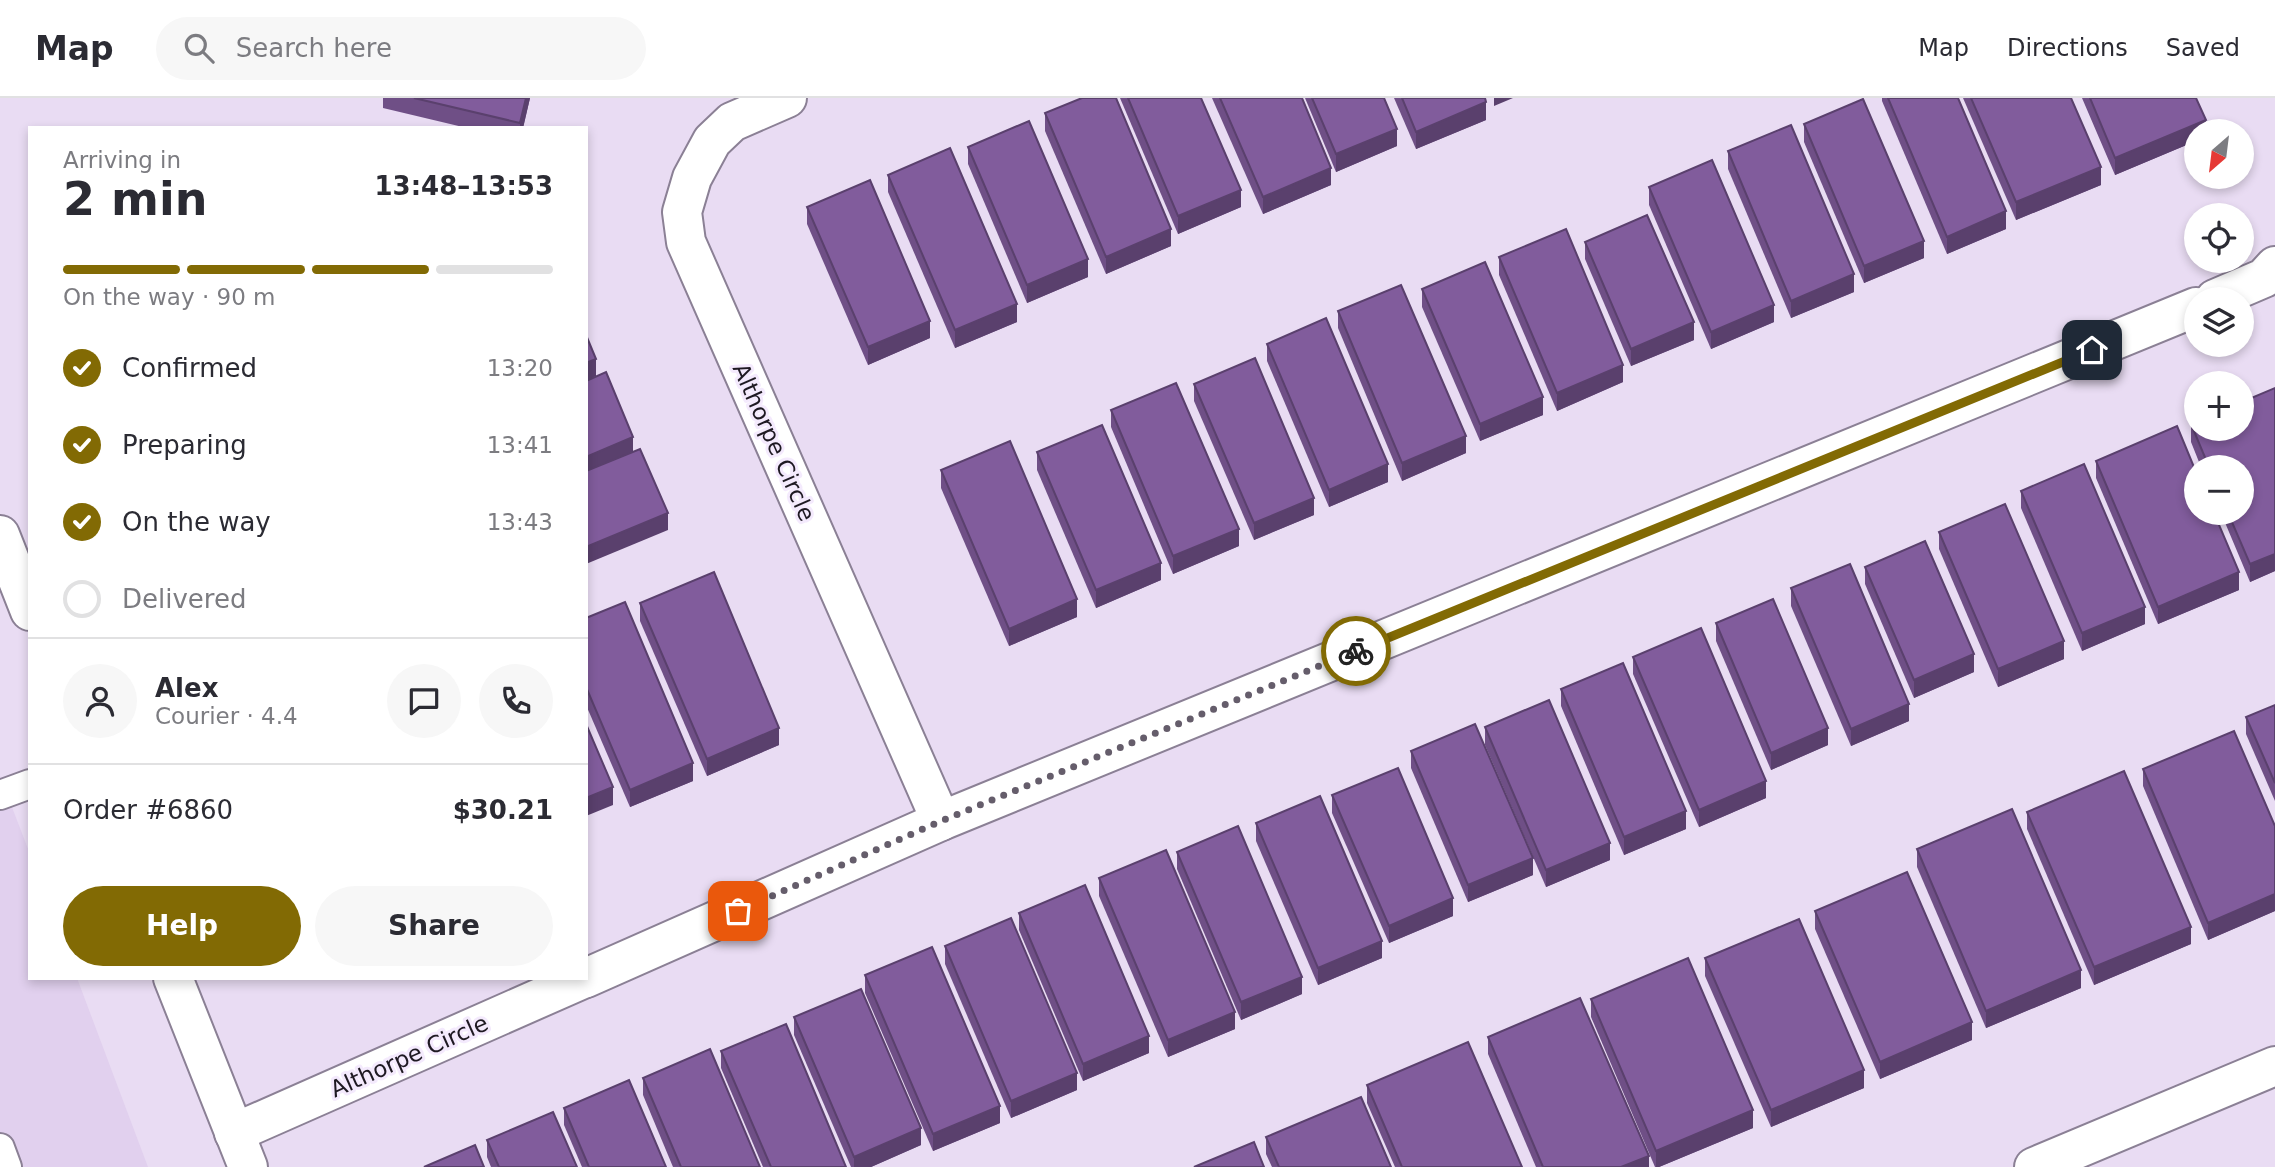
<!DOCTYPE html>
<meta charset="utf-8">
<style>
:root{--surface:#fff;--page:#f7f7f7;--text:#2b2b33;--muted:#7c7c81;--line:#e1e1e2;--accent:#826a04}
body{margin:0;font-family:"DejaVu Sans",sans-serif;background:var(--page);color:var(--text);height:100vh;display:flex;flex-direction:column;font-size:26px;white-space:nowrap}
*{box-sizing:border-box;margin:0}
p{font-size:23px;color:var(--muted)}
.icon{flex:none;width:38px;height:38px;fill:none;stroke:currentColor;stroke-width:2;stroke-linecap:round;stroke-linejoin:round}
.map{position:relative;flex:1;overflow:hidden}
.drawer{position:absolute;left:28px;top:28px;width:560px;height:854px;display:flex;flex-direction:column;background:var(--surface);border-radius:0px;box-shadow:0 4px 10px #0003}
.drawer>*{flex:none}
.needle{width:46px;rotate:208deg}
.fabs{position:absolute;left:2184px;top:21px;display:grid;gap:14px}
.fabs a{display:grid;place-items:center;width:70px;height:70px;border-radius:50%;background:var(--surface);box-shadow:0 4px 10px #0003;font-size:35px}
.pin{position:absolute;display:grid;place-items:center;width:60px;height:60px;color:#fff;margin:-30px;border-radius:14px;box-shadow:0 4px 10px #0006}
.courier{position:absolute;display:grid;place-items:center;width:70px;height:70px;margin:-35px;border:5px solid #826a04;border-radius:50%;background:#fff;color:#222;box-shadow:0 2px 9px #0007}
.headline em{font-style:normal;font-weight:800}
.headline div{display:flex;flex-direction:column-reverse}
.headline{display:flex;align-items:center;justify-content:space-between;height:119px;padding:0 35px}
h1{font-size:46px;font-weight:800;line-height:52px}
.bar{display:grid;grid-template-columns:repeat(4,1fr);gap:10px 7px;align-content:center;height:84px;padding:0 35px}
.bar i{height:9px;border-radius:5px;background:var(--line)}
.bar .active{background:var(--accent)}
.bar p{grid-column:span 4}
.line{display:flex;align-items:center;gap:18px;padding:0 35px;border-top:2px solid var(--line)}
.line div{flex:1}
.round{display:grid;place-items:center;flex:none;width:74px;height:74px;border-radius:37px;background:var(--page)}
ol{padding:0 35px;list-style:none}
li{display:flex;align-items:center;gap:21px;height:77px}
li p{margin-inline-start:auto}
li .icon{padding:7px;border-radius:50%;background:var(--accent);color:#fff;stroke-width:4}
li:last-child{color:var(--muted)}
li i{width:38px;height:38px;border:4px solid var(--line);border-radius:50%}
.button{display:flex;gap:14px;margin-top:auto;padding:14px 35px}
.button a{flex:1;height:80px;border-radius:42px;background:var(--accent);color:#fff;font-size:28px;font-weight:800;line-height:80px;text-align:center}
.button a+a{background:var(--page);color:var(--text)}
header{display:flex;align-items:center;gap:42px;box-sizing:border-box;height:98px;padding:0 35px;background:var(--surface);border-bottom:2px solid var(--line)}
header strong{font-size:33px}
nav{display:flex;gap:38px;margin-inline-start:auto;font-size:24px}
.search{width:490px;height:63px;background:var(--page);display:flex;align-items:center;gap:18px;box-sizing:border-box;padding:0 24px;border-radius:38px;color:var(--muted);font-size:26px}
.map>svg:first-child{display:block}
.built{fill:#e1d0ee}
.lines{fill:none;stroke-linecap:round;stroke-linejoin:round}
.service-casing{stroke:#8b8095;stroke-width:32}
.minor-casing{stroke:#8b8095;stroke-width:42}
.tertiary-casing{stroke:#8b8095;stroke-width:42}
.service{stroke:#fff;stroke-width:28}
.minor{stroke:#fff;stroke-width:38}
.tertiary{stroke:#fff;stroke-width:38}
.wall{fill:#6f4f86}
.shaded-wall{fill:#5a406d}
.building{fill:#815c9c;stroke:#5a406d;stroke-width:2}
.done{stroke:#655d6b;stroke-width:7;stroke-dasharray:0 12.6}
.route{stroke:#826a04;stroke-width:9}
.labels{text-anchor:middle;stroke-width:6;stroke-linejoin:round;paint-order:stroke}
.street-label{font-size:23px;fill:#1e1922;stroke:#f4eafd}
</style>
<header>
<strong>Map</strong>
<div class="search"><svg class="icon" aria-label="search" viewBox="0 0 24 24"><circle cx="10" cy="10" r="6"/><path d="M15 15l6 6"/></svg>Search here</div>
<nav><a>Map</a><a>Directions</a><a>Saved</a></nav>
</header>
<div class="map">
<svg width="2275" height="1069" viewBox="0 0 2275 1069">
<rect width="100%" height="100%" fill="#e9dcf3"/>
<polygon class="built" points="0,678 30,756 30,880 77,880 148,1069 0,1069"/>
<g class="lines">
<g class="service-casing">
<g id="service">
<polyline points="0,697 30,686"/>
<polyline points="0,1050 7,1069"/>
</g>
</g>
<g class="minor-casing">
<g id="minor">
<polyline points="787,0 732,24 712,43 692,80 682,114 686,144 941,723"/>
<polyline points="2215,201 2264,180 2275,168"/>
<polyline points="586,880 941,723 2196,209"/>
<polyline points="234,1035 585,880"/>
<polyline points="2034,1069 2275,968"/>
</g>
</g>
<g class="tertiary-casing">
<g id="tertiary">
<polyline points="0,437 30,513"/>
<polyline points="173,880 248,1069"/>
</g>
</g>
<use href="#service" class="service"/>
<use href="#minor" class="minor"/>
<use href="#tertiary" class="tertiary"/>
</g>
<g class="wall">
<polygon points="383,0 530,0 523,30 467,30 383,10"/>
<polygon points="1120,0 1201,0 1241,109 1178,136"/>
<polygon points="1212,0 1302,0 1331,87 1263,116"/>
<polygon points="1305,0 1384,0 1397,48 1336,74"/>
<polygon points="1394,0 1485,0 1486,22 1416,51"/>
<polygon points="1882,0 1958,0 2006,131 1947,156 1882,3"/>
<polygon points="1963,0 2071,0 2101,87 2016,122"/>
<polygon points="2082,0 2196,0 2206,33 2196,33 2196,43 2115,77"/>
<polygon points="1045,15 1171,148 1106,176 1045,33"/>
<polygon points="1804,26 1924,160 1864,185 1804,44"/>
<polygon points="968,49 1088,179 1027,205 968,66"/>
<polygon points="1728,53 1854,194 1791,220 1728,71"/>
<polygon points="888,77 1017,224 955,250 888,94"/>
<polygon points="1649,89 1774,224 1711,251 1649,107"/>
<polygon points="807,109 930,240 868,267 807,126"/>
<polygon points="1585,144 1694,242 1631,268 1585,161"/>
<polygon points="1499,159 1623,284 1557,313 1499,177"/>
<polygon points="1422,191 1543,317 1480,343 1422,209"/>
<polygon points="1338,213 1466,355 1402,383 1338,230"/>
<polygon points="1267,246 1388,384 1329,409 1267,263"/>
<polygon points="1194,286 1314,417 1254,442 1194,303"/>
<polygon points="2275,290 2275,473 2250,484 2221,415 2242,415 2242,369 2201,369 2191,344 2191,326"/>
<polygon points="1111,312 1239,448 1173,476 1111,329"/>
<polygon points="1037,354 1161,482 1096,510 1037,372"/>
<polygon points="2096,363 2239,492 2158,526 2096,380"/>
<polygon points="941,372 1077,519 1009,548 941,390"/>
<polygon points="2021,393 2145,526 2082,553 2021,410"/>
<polygon points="1939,434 2064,561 1998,589 1939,451"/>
<polygon points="1865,469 1974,574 1914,600 1865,486"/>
<polygon points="1791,490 1909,623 1851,648 1791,508"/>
<polygon points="640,505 779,647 707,678 640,523"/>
<polygon points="586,520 693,683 630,709 586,607"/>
<polygon points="1716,525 1828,647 1771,672 1716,543"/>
<polygon points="1633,559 1766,700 1699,729 1633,576"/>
<polygon points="1561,591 1686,731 1624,757 1561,608"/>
<polygon points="2275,607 2275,703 2246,636 2246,619"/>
<polygon points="1485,629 1610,762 1546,789 1485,647"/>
<polygon points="1411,653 1533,777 1468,804 1411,670"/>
<polygon points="2143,671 2275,728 2275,813 2208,842 2143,688"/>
<polygon points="1332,697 1453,818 1389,845 1332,715"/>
<polygon points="2027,714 2191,846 2094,887 2027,731"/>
<polygon points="1256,725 1382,860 1318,887 1256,743"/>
<polygon points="1917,751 2081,890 1986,930 1917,769"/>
<polygon points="1177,754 1302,896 1241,922 1177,771"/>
<polygon points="1099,780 1235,931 1168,959 1099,798"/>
<polygon points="1815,813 1972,942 1880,981 1815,831"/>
<polygon points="1019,815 1149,955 1083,983 1019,832"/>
<polygon points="945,848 1077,992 1011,1020 945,866"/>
<polygon points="1705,860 1864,990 1771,1029 1705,878"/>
<polygon points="865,877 1000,1025 933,1053 865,895"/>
<polygon points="1591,901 1753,1030 1659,1069 1655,1069 1591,919"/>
<polygon points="794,919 921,1047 871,1069 851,1069 794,937"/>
<polygon points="1488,939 1649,1069 1536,1069 1488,956"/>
<polygon points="721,953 846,1069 763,1069 721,970"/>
<polygon points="643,980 760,1069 673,1069 643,997"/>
<polygon points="1367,987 1522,1069 1395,1069 1367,1005"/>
<polygon points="564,1010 666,1069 582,1069 564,1027"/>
<polygon points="1266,1039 1391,1069 1272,1069 1266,1056"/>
<polygon points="487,1042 577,1069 491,1069 487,1059"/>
</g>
<g class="shaded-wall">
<polygon points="526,0 530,0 523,30 520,30 520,25"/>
<polygon points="1494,0 1513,0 1494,8"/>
<polygon points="1486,4 1486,22 1416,51 1416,34"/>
<polygon points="2206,22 2206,33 2196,33 2196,43 2115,77 2115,60"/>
<polygon points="1397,31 1397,48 1336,74 1336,56"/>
<polygon points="2101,69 2101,87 2016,122 2016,104"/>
<polygon points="1331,70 1331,87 1263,116 1263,99"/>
<polygon points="1241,92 1241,109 1178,136 1178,118"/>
<polygon points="2006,113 2006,131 1947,156 1947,139"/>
<polygon points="1171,131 1171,148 1106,176 1106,159"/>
<polygon points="1924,143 1924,160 1864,185 1864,168"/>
<polygon points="1088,161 1088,179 1027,205 1027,187"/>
<polygon points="1854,176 1854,194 1791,220 1791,203"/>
<polygon points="1017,206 1017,224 955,250 955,232"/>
<polygon points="1774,207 1774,224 1711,251 1711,234"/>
<polygon points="930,223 930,240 868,267 868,249"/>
<polygon points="1694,224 1694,242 1631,268 1631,251"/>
<polygon points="596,261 596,278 586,283 586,265"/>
<polygon points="1623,267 1623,284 1557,313 1557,295"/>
<polygon points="1543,299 1543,317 1480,343 1480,326"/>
<polygon points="1466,338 1466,355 1402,383 1402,365"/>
<polygon points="633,339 633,357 586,376 586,359"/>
<polygon points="1388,366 1388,384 1329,409 1329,392"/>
<polygon points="1314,400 1314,417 1254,442 1254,425"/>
<polygon points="668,415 668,432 586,466 586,449"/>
<polygon points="1239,431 1239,448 1173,476 1173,458"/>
<polygon points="2275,456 2275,473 2250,484 2250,466"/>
<polygon points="1161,465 1161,482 1096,510 1096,492"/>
<polygon points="2239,474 2239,492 2158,526 2158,509"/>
<polygon points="1077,501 1077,519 1009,548 1009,531"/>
<polygon points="2145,509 2145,526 2082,553 2082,535"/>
<polygon points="2064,543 2064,561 1998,589 1998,571"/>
<polygon points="1974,556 1974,574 1914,600 1914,582"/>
<polygon points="1909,606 1909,623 1851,648 1851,631"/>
<polygon points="779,630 779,647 707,678 707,661"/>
<polygon points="1828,630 1828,647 1771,672 1771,655"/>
<polygon points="693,665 693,683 630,709 630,692"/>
<polygon points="1766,683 1766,700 1699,729 1699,712"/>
<polygon points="613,689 613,707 586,718 586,700"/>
<polygon points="1686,713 1686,731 1624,757 1624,739"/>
<polygon points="1610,745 1610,762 1546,789 1546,772"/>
<polygon points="1533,760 1533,777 1468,804 1468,787"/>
<polygon points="2275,796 2275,813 2208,842 2208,825"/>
<polygon points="1453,800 1453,818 1389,845 1389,828"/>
<polygon points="2191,829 2191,846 2094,887 2094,869"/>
<polygon points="1382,843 1382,860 1318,887 1318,870"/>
<polygon points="2081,872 2081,890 1986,930 1986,913"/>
<polygon points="1302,879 1302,896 1241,922 1241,904"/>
<polygon points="1235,914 1235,931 1168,959 1168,942"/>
<polygon points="1972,924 1972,942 1880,981 1880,964"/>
<polygon points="1149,938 1149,955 1083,983 1083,966"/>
<polygon points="1864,972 1864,990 1771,1029 1771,1012"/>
<polygon points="1077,975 1077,992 1011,1020 1011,1003"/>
<polygon points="1000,1008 1000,1025 933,1053 933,1036"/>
<polygon points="1753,1012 1753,1030 1659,1069 1656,1069 1656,1053"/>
<polygon points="921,1030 921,1047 871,1069 854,1069 854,1059"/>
<polygon points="1649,1058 1649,1069 1621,1069"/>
</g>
<g class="building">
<polygon points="414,0 526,0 520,25"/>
<polygon points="1082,0 1116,0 1171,131 1106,159 1045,15"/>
<polygon points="1128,0 1201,0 1241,92 1178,118"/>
<polygon points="1220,0 1302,0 1331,70 1263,99"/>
<polygon points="1312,0 1384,0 1397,31 1336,56"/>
<polygon points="1402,0 1485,0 1486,4 1416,34"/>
<polygon points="1888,0 1958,0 2006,113 1947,139"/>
<polygon points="1971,0 2071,0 2101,69 2016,104"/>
<polygon points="2090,0 2196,0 2206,22 2115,60"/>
<polygon points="1863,1 1924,143 1864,168 1804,26"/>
<polygon points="1029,23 1088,161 1027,187 968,49"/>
<polygon points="1791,27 1854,176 1791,203 1728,53"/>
<polygon points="950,50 1017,206 955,232 888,77"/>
<polygon points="1712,62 1774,207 1711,234 1649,89"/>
<polygon points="870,82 930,223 868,249 807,109"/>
<polygon points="1647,117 1694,224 1631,251 1585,144"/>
<polygon points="1566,131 1623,267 1557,295 1499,159"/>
<polygon points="1485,164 1543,299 1480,326 1422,191"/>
<polygon points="1401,187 1466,338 1402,365 1338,213"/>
<polygon points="1326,220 1388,366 1329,392 1267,246"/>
<polygon points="586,237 596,261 586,265"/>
<polygon points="1255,260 1314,400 1254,425 1194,286"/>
<polygon points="606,274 633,339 586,359 586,283"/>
<polygon points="1176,285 1239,431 1173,458 1111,312"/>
<polygon points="2275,290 2275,456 2250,466 2228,415 2242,415 2242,369 2209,369 2191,326 2196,324 2196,331 2242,331 2242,304"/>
<polygon points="1102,327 1161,465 1096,492 1037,354"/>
<polygon points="2177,328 2196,374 2196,415 2214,415 2239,474 2158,509 2096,363"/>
<polygon points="1010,343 1077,501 1009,531 941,372"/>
<polygon points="640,351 668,415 586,449 586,373"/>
<polygon points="2084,366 2145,509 2082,535 2021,393"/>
<polygon points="2005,406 2064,543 1998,571 1939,434"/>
<polygon points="1925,443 1974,556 1914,582 1865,469"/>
<polygon points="1850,466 1909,606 1851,631 1791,490"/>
<polygon points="714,474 779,630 707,661 640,505"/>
<polygon points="1773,501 1828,630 1771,655 1716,525"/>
<polygon points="625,504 693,665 630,692 586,589 586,520"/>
<polygon points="1701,530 1766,683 1699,712 1633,559"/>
<polygon points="1623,565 1686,713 1624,739 1561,591"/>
<polygon points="1549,602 1610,745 1546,772 1485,629"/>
<polygon points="2275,607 2275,685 2246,619"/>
<polygon points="586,626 613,689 586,700"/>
<polygon points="1475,626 1533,760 1468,787 1411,653"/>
<polygon points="2234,633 2275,728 2275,796 2208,825 2143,671"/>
<polygon points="1398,670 1453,800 1389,828 1332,697"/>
<polygon points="2124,673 2191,829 2094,869 2027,714"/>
<polygon points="1320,698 1382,843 1318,870 1256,725"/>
<polygon points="2012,711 2081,872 1986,913 1917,751"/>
<polygon points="1238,728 1302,879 1241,904 1177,754"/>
<polygon points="1166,752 1235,914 1168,942 1099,780"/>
<polygon points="1907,774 1972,924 1880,964 1815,813"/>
<polygon points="1085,787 1149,938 1083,966 1019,815"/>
<polygon points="1011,820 1077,975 1011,1003 945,848"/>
<polygon points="1799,821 1864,972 1771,1012 1705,860"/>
<polygon points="932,849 1000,1008 933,1036 865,877"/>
<polygon points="1688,860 1753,1012 1656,1053 1591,901"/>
<polygon points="861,891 921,1030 854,1059 794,919"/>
<polygon points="1580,900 1649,1058 1621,1069 1543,1069 1488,939"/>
<polygon points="786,926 846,1069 771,1069 721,953"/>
<polygon points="1468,944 1522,1069 1402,1069 1367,987"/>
<polygon points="710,951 760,1069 681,1069 643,980"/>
<polygon points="629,982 666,1069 589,1069 564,1010"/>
<polygon points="1361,999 1391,1069 1279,1069 1266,1039"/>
<polygon points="553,1014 577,1069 499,1069 487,1042"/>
<polygon points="1254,1044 1264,1069 1194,1069"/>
<polygon points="475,1047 484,1069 424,1069"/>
</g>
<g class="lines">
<polyline class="done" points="738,813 941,723 1356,553"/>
<polyline class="route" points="1356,553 2092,252"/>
</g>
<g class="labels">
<g class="street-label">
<text transform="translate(774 344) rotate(66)" y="8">Althorpe Circle</text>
<text transform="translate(409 958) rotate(-24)" y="8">Althorpe Circle</text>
</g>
</g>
</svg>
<div class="fabs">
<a><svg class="needle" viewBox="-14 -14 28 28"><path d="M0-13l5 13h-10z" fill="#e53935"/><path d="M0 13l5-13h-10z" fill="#7c7c81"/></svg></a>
<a><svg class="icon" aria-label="locate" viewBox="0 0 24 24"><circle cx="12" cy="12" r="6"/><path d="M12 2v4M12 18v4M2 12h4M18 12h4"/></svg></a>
<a><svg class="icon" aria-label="layers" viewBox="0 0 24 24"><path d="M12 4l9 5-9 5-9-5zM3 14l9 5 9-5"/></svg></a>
<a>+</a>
<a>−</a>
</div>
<div class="pin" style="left:738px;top:813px;background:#ea580c"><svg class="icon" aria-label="bag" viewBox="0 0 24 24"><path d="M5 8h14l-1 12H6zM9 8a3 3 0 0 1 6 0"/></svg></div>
<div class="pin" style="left:2092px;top:252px;background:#1f2937"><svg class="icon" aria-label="home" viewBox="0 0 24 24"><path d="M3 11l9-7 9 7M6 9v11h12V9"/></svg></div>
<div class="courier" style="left:1356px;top:553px"><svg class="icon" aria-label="bike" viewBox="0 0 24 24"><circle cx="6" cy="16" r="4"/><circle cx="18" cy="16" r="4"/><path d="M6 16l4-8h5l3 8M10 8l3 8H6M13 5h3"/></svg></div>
<section class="drawer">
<div class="headline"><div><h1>2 min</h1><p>Arriving in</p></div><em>13:48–13:53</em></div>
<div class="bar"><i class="active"></i><i class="active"></i><i class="active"></i><i></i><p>On the way · 90 m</p></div>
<ol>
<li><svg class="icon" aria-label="check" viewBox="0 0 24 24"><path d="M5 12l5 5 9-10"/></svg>Confirmed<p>13:20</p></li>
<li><svg class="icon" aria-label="check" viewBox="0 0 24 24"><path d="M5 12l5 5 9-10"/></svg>Preparing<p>13:41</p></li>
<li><svg class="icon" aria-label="check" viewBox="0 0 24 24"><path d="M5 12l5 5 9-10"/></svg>On the way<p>13:43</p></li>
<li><i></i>Delivered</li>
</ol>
<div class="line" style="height:126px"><a class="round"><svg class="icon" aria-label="person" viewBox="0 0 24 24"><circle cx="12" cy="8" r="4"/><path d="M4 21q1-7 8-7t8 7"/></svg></a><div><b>Alex</b><p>Courier · 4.4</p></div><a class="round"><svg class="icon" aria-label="chat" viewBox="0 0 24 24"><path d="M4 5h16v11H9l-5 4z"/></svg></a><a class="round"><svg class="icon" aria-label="phone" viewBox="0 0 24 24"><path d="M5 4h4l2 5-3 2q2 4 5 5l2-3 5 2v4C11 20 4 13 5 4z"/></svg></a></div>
<div class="line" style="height:91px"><div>Order #6860</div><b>$30.21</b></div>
<div class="button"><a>Help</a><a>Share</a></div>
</section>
</div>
